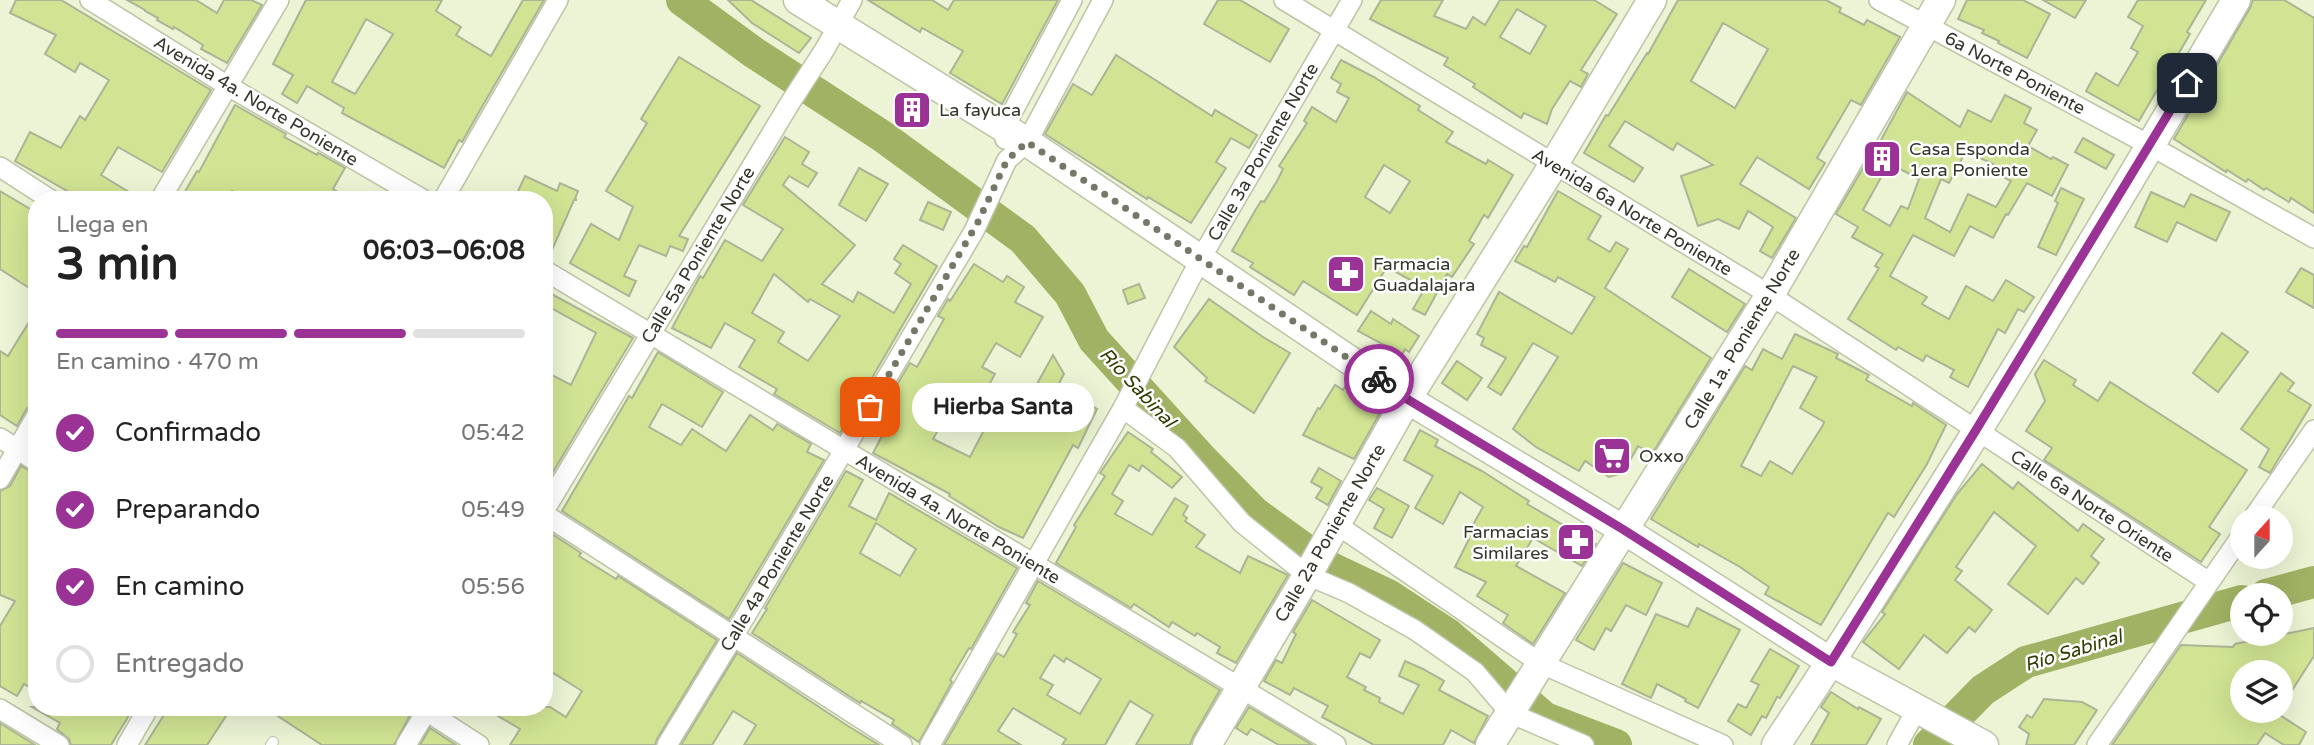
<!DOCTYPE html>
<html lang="es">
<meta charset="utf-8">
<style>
:root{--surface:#fff;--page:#f6f6f6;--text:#222;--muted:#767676;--line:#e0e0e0;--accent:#9b3396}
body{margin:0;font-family:"Varela Round",sans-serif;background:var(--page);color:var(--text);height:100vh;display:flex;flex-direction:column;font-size:26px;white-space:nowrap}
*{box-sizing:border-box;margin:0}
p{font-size:23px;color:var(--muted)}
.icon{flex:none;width:38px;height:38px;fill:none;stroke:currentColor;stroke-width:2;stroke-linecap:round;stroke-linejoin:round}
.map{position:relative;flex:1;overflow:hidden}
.side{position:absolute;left:28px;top:191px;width:525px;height:525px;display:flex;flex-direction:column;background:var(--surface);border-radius:28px;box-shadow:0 7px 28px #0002}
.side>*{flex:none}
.needle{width:46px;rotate:21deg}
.controls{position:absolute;left:2230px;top:506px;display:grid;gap:14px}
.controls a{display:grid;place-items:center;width:63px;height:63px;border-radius:50%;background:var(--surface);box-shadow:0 7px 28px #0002;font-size:35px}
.pin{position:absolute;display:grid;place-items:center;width:60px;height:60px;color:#fff;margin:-30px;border-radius:14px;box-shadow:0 4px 10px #0006}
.courier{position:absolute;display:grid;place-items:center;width:70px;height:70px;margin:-35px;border:5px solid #9b3396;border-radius:50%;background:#fff;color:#222;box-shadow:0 2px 9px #0007}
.bubble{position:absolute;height:49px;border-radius:24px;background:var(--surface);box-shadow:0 7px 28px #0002;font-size:23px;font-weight:700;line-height:49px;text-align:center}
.summary em{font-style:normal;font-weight:700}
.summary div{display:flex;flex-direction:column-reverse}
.summary{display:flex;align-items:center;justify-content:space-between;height:119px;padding:0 28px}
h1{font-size:46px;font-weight:700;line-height:52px}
.bar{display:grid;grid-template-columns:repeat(4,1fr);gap:10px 7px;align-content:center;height:84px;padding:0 28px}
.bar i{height:9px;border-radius:5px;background:var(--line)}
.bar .on{background:var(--accent)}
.bar p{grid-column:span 4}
ol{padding:0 28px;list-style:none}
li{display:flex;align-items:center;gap:21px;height:77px}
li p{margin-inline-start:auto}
li .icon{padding:7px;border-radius:50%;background:var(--accent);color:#fff;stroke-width:4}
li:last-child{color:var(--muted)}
li i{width:38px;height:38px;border:4px solid var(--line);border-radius:50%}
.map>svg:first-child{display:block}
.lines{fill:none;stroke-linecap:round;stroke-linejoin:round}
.river{stroke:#a0b263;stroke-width:32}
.building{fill:#d0e493;stroke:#acb496;stroke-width:2;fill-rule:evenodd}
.lane-casing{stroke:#bcc4a6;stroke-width:12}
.street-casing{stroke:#bcc4a6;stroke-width:22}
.secondary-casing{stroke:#bcc4a6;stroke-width:31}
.lane{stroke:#fff;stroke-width:10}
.street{stroke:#fff;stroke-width:19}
.secondary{stroke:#fff;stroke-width:28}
.done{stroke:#747866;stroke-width:7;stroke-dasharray:0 12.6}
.route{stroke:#9b3396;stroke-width:9}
.labels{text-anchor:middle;stroke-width:5;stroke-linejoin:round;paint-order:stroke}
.street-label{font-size:18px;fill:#33362a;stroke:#fff}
.poi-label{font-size:18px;fill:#33362a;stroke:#fff;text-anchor:start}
.water-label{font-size:19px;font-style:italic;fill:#323c00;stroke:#fff}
</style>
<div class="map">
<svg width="2314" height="745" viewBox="0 0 2314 745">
<rect width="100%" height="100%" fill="#ecf4d5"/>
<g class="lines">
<g class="river">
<polyline points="682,0 753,52 882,136 1023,239 1070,294 1094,340 1203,460 1255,513 1331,568 1388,595 1449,635 1545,718 1616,745"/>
<polyline points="2266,595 2314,582"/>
<polyline points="1929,745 1983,690 2026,662 2242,601"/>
</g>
</g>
<g class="building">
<polygon points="16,0 61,0 211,90 162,172 118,147 101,175 142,200 83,200 15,161 30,132 61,148 80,116 85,120 109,80 80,63 75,72 45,54 56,35 10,13"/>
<polygon points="127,0 196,0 217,13 224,0 251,0 262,5 227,63 201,49 203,45 174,27 173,29 157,20 158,18 145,11 145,10"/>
<path d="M306,0H442L436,11L461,27L456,35L491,56L523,0H544L479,112L462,142L459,140L444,168L342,113L344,108L307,86L297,103L282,94L293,75L273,64ZM366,19L393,34L355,94L332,82Z"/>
<polygon points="728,0 751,0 811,38 799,53 752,23"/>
<polygon points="868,0 932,0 948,10 954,0 1058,0 1002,104 950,73 963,51 922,28 920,32"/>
<polygon points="1218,0 1240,0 1289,29 1270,62 1204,24"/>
<path d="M1381,0H1443L1434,16L1466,29L1473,17L1485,25L1500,0H1594L1617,14L1581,70L1588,74L1581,87L1570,81L1552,109L1547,124L1524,113L1521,118L1473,87L1475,84L1444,65L1448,58L1370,19ZM1517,9L1546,26L1530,54L1500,37Z"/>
<path d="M1678,0H1826L1841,8L1839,12L1864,25L1867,20L1900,37L1861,105L1851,100L1817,158L1825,163L1809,189L1757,157L1740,184L1796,218L1772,258L1760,251L1773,227L1748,211L1739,229L1718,219L1698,226L1681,176L1713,165L1677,143L1673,150L1625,121L1609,146L1643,168L1634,182L1584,153L1606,115L1608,116L1647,53L1648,54ZM1723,23L1768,49L1735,108L1691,81Z"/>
<polygon points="1967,0 2023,0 2050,14 2027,58 1998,43 1999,41 1982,33 1984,30 1958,19"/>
<polygon points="2043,0 2086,0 2075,18"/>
<polygon points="2138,0 2206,0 2187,32 2190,34 2139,121 2086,91 2096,73 2118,86 2138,52 2131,48 2143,26 2128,17"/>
<polygon points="2253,0 2284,0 2314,18 2314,213 2291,198 2289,202 2266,188 2264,190 2248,179 2246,182 2227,170 2226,172 2174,139 2250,8"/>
<polygon points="1116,55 1212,116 1215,110 1257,135 1249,148 1231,138 1216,162 1226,168 1191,223 1148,197 1147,199 1045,134 1073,84 1092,95"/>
<polygon points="679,57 760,106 679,236 688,239 683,251 670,246 666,256 639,245 624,276 636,281 629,296 570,263 591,224 619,240 633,207 606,191 647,123 641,119"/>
<path d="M1341,60L1374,77L1420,106L1418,110L1453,132L1446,142L1486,164L1488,160L1513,175L1488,218L1484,215L1469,241L1474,244L1452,277L1447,274L1425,315L1413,309L1425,288L1387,267L1357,315L1303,281L1294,295L1250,267L1253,263L1232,251L1256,209L1261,201L1264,202L1277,181L1283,169L1279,166L1307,123L1304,121L1312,107L1336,122L1349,98L1337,92L1341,84L1331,78ZM1384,165L1410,181L1390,213L1365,197Z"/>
<path d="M1907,92L1960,127L1968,110L1991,122L2005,95L2031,108L2024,123L2037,130L2028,146L2051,159L2053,157L2068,165L2052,196L2027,183L2008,215L2006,214L1993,238L1970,226L1954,256L1913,235L1890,276L1927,297L1922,304L1949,319L1966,286L1993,301L2006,280L2034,297L2024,312L2018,309L2005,333L1998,329L1968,387L1950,377L1954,370L1926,355L1923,361L1898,347L1896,350L1848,319L1879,268L1875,266L1883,254L1852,237L1858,227L1836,214L1866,163L1868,164ZM1966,151L2003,169L2000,175L2011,181L1996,207L1968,194L1950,232L1925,218L1941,179L1949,183ZM1889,163L1919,179L1908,209L1901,206L1890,226L1863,210Z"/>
<polygon points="235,105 286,134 284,137 317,155 318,153 345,168 333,189 351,200 247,200 232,191 227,200 180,200 197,171 199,172"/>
<path d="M785,137L809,152L802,164L817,173L808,187L789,176L783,185L855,245L822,284L853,302L858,292L894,313L911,284L895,273L901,264L894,259L903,245L937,266L840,433L774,394L777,389L739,367L755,340L725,323L711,348L672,328L700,276L703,278L725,240L762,261L783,229L743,205ZM774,274L808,302L810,299L840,316L808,361L778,342L784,332L752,313Z"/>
<polygon points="2083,138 2114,155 2106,169 2075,152"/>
<polygon points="859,168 888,184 866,221 839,205"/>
<polygon points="525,176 557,191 560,183 578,191 575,199 577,200 574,200 548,259 544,258 544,200 514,200"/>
<polygon points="2061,188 2084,199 2056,255 2038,247 2058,203 2055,201"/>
<polygon points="0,191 37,213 37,293 0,269"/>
<polygon points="1558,191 1601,216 1588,239 1610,252 1616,242 1628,249 1605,288 1711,358 1652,454 1638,446 1623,473 1609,477 1585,461 1579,471 1536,447 1513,429 1558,357 1533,343 1501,395 1488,387 1506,358 1481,345 1484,338 1477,334 1499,292 1572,334 1595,297 1558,277 1555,282 1515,261 1524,246 1527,247"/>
<polygon points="2151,192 2184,207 2191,194 2230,212 2216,241 2177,222 2167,242 2135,227"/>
<polygon points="928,202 951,212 943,230 920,220"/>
<polygon points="974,264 1003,282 1007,276 1024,287 1015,302 1043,317 1020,357 996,343 982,367 995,374 985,392 991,395 984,409 958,395 933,439 970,457 996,407 1034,426 1049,391 1037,384 1053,355 1064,374 1057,387 1097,409 1078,448 1073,445 1023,538 999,527 949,496 950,494 873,453 884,432 873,425 910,363 917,367 944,319 938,316 948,299 950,301"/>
<polygon points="2301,268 2314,275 2314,308 2286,292"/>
<polygon points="1689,269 1745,304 1727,332 1672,297"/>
<polygon points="1139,284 1145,298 1128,304 1123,290"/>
<polygon points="544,290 633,338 544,487 544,371 571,385 596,333 544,304"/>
<polygon points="1209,299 1263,337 1290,353 1254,413 1205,381 1207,378 1174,347"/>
<polygon points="37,309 37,403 27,408 17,426 0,415 0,351 8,356"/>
<polygon points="1371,311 1391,324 1393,319 1419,336 1409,352 1405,349 1402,355 1358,331"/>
<polygon points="2222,333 2248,352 2218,392 2193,373"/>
<path d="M1795,334L1838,354L1836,358L1869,375L1866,380L1912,406L1913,403L1946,425L1927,464L1894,517L1888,513L1821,625L1765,594L1769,587L1740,567L1699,544L1698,547L1651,519L1745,366L1752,370L1763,349L1782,359ZM1793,366L1817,377L1800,408L1824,422L1823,425L1792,474L1770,461L1761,476L1741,466Z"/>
<polygon points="658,352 723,392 702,427 662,404 649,427 681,445 692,429 726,451 750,415 773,430 777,424 811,444 807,452 824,460 729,619 562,511 629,396 632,398"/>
<polygon points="2044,360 2076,380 2073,385 2098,401 2110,382 2247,470 2209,527 2220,534 2201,562 2044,460 2052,448 2026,431 2045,401 2035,374"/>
<polygon points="1457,361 1482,378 1467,400 1442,383"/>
<polygon points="2281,373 2294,383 2288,391 2311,405 2270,473 2259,467 2269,449 2241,429"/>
<polygon points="1347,384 1361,394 1364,390 1385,404 1354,459 1303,435 1318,408 1320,409 1335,385 1343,390"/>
<polygon points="1420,430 1438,440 1435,446 1482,471 1529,501 1527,504 1596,544 1582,566 1533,538 1516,566 1565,593 1533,644 1503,623 1508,615 1477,596 1486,582 1455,567 1469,539 1466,537 1483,507 1460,492 1443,524 1415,508 1433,476 1404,460"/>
<polygon points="1128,432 1153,449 1151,452 1182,477 1172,488 1142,465 1139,471 1129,465 1112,494 1123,501 1115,514 1152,535 1175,498 1188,506 1183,515 1187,518 1185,521 1205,535 1196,547 1240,573 1248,556 1288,575 1236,663 1217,653 1220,647 1197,633 1195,636 1172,622 1169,627 1134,604 1131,608 1056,563 1076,527 1074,525 1105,476 1100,473"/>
<polygon points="1982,464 2013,489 2018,482 2078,531 2083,524 2104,539 2091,556 2099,563 2083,584 2076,578 2048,614 2008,584 2036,546 1994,512 1956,567 1962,571 1955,580 1992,610 1975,632 1969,627 1947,653 1924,635 1899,669 1863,642 1885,614 1882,612 1957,494"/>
<polygon points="21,466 37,474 37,692 24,684 17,696 0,686 0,626 15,601 0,595 0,491 10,486"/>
<polygon points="1319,468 1341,481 1328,505 1316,498 1322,488 1311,482"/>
<path d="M846,471L863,480L849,506L876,520L889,493L1017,568L971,649L969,648L950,680L952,682L919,742L892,724L894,720L861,701L860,703L752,633L767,609L765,608ZM876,523L916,549L900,576L860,553Z"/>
<polygon points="1377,488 1409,506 1392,538 1374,528 1384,509 1369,500"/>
<polygon points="549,532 581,553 579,556 616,579 618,576 717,640 657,739 655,745 510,745 520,729 483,707 550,707 566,717 582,691 553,673 544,688 544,539"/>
<polygon points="1623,563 1662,583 1646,615 1626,605 1611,631 1606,628 1594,650 1576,640"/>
<path d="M1038,581L1220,690L1193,737L1190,745H1136L1153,715L1130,701L1105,745H1062L1066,739L1013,708L998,731L1021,745H944L997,653L1004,657L1017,634L1013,632L1030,605L1026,603ZM1054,655L1064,662L1066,658L1101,679L1080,714L1047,695L1053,685L1040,678Z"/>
<polygon points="1312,600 1380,640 1370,658 1360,653 1347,677 1366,687 1364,690 1380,698 1379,702 1403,714 1419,685 1399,676 1405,661 1423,669 1444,681 1439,690 1488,716 1474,743 1451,730 1443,745 1374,745 1322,717 1328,706 1294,688 1290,695 1264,681 1276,660 1282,663 1296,634 1293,632"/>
<polygon points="1697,608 1740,630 1698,708 1685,701 1686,699 1657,684 1651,698 1622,684 1656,614 1688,627"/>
<polygon points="2314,628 2314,656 2280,709 2280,672 2242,672 2242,710 2272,710 2306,732 2299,745 2284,745 2265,733 2257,745 2112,745 2181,645 2233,647 2235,644"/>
<polygon points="1770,649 1799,666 1780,698 1777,697 1766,718 1762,716 1751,735 1728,721 1738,704 1746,708 1759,685 1751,681"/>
<polygon points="737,653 848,726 879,745 744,745 756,725 733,711 712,745 681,745"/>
<polygon points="1831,692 1858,709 1859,707 1881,719 1866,745 1811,745 1829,713 1821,707"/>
<polygon points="2044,699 2082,702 2097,710 2074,745 2026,745 2029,734 2019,727 2027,715 2032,718"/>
<polygon points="32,707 134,707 111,745 71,745 69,739 57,729 60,723"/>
<polygon points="169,707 232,707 207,745 145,745"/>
<polygon points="264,707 396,707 410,715 394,745 322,745"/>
<polygon points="1249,707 1306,741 1312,745 1279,745 1251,729 1247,735 1236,728"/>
<polygon points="0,723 35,745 0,745"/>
<polygon points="430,728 456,745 420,745"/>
</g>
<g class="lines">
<g class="lane-casing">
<polyline id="lane" points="271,745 273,742"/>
</g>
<g class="street-casing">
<g id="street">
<polyline points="90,0 228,86 424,200"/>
<polyline points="1284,0 1770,295 2209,582"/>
<polyline points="1879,0 2151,146 2314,238"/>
<polyline points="1005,139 1004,128 1072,0"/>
<polyline points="0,167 51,200"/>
<polyline points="160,200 279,0"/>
<polyline points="443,200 558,0"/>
<polyline points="544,270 1336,745"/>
<polyline points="1123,408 1177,448 1242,523 1307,575 1349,593 1415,630 1475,672 1510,713 1584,745"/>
<polyline points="0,438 37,462"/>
<polyline points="0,479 37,415"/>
<polyline points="544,511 790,103 825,49 852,0"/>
<polyline points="544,514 902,745"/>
<polyline points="2253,518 2314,430"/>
<polyline points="1336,524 1540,663 1723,745"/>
<polyline points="420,707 479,745"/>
<polyline points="0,709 59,745"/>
<polyline points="127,745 149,707"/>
<polyline points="406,745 429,707"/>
<polyline points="667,745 733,637 974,231 1007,160 1027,142 1103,0"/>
<polyline points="930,745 1123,408 1201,258 1352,0"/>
<polyline points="1897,745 1917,709"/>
<polyline points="2097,745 2242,535"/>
</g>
</g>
<g class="secondary-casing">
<g id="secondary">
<polyline points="798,0 1027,142 1407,399 1624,530 1831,662 1984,745"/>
<polyline points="1207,745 1312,567 1407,399 1554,164 1652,0"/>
<polyline points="1490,745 1770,295 1941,0"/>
<path d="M1776,745C1937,502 2089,252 2236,0"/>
</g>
</g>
<use href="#lane" class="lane"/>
<use href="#street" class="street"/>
<use href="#secondary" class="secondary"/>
</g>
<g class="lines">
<polyline class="done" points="870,407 978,222 1007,160 1027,142 1379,379"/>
<polyline class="route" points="1379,379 1407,399 1624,530 1831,662 1976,430 2187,83"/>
</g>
<defs>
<g id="building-square" transform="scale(2.0125)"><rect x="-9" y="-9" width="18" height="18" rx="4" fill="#9b3396" stroke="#fff"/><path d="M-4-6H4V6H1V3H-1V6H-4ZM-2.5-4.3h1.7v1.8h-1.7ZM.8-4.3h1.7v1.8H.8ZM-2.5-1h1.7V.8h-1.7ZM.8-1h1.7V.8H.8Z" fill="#fff"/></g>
<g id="pharmacy-square" transform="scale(2.0125)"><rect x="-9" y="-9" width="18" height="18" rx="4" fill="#9b3396" stroke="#fff"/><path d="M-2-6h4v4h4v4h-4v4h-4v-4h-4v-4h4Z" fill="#fff"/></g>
<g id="supermarket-square" transform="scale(2.0125)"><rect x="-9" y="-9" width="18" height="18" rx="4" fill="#9b3396" stroke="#fff"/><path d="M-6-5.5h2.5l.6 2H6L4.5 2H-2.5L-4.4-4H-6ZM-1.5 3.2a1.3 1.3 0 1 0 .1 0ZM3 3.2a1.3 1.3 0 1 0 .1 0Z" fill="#fff"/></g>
</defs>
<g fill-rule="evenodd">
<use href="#building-square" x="912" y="110"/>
<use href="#building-square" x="1882" y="159"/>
<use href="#pharmacy-square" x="1346" y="274"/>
<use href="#supermarket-square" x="1612" y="456"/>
<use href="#pharmacy-square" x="1576" y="542"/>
</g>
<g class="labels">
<g class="street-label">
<text transform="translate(2015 73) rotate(28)" y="6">6a Norte Poniente</text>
<text transform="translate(256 101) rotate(31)" y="6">Avenida 4a. Norte Poniente</text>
<text transform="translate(1263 152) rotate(-60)" y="6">Calle 3a Poniente Norte</text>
<text transform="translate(1632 212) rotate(31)" y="6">Avenida 6a Norte Poniente</text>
<text transform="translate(698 255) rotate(-59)" y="6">Calle 5a Poniente Norte</text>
<text transform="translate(1742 339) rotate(-59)" y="6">Calle 1a. Poniente Norte</text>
<text transform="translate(2092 506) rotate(33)" y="6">Calle 6a Norte Oriente</text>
<text transform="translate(958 519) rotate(31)" y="6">Avenida 4a. Norte Poniente</text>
<text transform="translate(1330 533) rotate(-60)" y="6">Calle 2a Poniente Norte</text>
<text transform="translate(777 563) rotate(-59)" y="6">Calle 4a Poniente Norte</text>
</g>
<g class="poi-label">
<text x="939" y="116">La fayuca</text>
<text x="1909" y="155">Casa Esponda<tspan x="1909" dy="21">1era Poniente</tspan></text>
<text x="1373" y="270">Farmacia<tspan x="1373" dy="21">Guadalajara</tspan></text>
<text x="1639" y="462">Oxxo</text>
<text x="1549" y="538" text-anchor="end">Farmacias<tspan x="1549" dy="21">Similares</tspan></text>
</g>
<g class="water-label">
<text transform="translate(1138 387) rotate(47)" y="7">Río Sabinal</text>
<text transform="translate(2073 650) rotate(-17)" y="7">Río Sabinal</text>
</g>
</g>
</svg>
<div class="controls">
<a><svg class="needle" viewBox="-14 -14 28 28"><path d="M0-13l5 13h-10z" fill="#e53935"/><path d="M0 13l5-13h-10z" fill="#767676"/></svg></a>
<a><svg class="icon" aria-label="locate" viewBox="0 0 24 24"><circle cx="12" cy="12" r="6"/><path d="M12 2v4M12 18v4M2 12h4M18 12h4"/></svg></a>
<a><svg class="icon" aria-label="layers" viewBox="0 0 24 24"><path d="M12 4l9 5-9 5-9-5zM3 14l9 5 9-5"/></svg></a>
</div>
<div class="pin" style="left:870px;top:407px;background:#ea580c"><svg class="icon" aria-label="bag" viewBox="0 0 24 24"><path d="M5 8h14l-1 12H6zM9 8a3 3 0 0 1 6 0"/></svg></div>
<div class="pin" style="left:2187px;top:83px;background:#1f2937"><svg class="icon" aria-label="home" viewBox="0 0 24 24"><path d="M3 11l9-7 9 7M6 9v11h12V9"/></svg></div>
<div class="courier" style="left:1379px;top:379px"><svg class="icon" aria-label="bike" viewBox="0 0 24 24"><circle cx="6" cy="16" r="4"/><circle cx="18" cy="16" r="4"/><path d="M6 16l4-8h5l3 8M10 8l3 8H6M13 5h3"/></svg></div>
<div class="bubble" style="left:912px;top:383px;width:182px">Hierba Santa</div>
<section class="side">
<div class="summary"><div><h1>3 min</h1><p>Llega en</p></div><em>06:03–06:08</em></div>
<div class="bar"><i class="on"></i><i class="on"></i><i class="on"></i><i></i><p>En camino · 470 m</p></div>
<ol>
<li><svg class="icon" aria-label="check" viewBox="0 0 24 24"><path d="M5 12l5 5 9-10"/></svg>Confirmado<p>05:42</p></li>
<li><svg class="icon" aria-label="check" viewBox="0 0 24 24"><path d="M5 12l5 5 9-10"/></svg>Preparando<p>05:49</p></li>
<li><svg class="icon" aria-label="check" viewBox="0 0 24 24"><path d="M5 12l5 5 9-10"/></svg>En camino<p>05:56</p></li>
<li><i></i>Entregado</li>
</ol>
</section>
</div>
